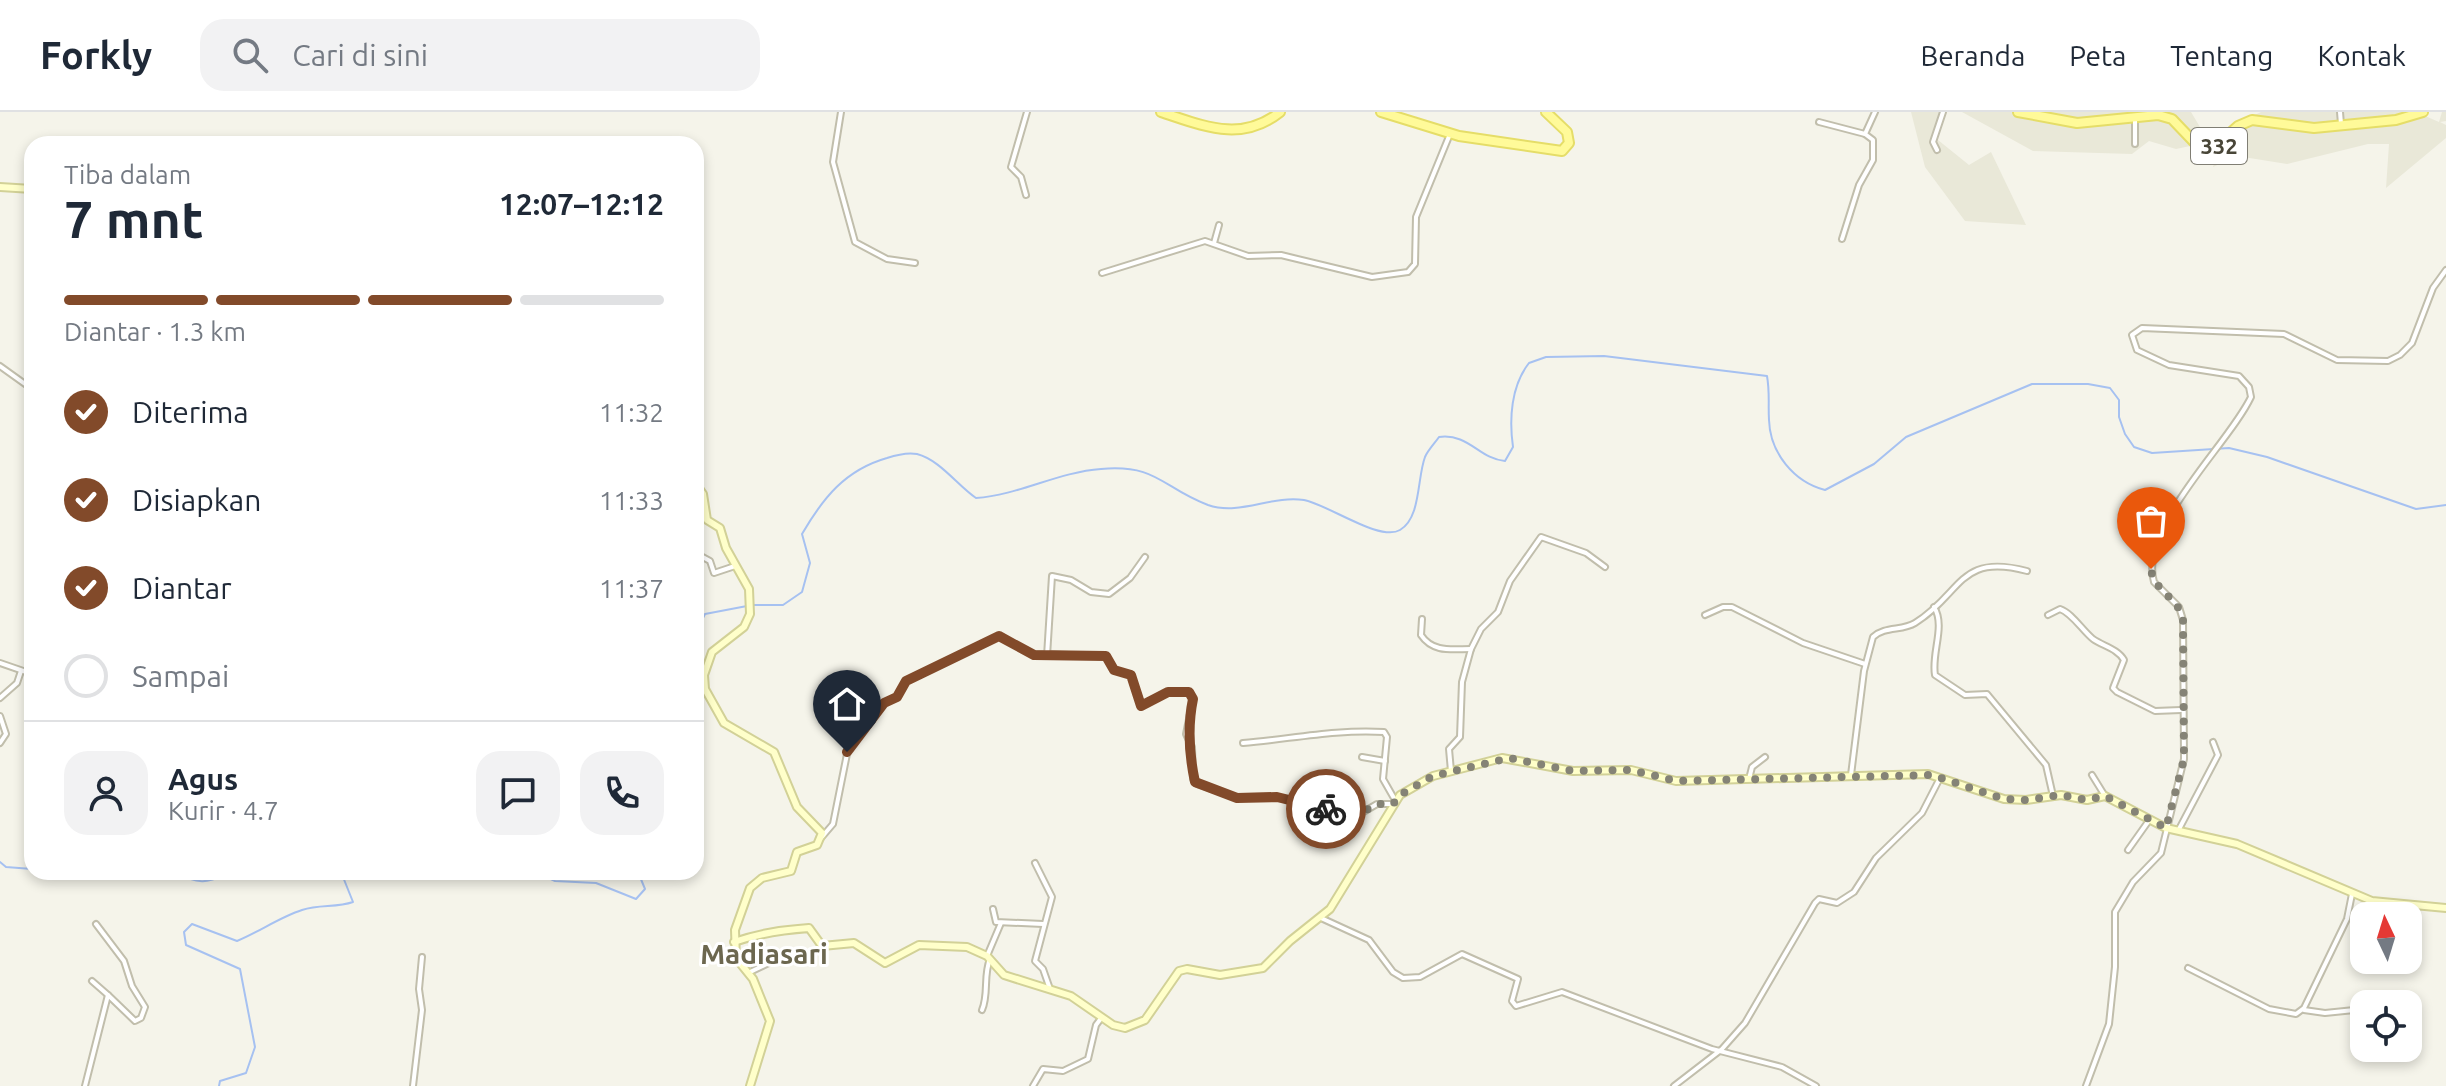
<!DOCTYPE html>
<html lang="id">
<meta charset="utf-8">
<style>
:root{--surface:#fff;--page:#f2f2f3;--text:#1f2937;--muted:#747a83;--line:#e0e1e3;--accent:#824a2a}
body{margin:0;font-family:Ubuntu,sans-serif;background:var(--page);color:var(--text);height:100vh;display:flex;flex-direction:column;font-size:30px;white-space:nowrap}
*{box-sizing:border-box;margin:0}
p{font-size:26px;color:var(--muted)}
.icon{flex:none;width:44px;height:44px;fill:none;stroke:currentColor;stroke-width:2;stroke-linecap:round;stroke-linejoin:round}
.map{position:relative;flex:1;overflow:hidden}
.side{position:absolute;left:24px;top:24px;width:680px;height:744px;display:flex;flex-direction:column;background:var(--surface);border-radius:24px;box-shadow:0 4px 12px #0003}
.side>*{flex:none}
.needle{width:52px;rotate:356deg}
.fabs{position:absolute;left:2350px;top:790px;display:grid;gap:16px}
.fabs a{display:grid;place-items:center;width:72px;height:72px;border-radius:16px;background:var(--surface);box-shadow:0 4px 12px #0003;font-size:40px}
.pin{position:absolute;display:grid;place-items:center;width:68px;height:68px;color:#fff;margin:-82px -34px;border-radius:50% 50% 50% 0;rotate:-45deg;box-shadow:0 0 8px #0007}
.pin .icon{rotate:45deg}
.courier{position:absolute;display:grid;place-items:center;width:80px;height:80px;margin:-40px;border:6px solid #824a2a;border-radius:50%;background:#fff;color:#222;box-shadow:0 2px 10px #0007}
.head em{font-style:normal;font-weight:700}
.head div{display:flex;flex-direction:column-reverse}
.head{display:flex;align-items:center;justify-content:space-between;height:136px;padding:0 40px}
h1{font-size:52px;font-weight:700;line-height:60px}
.bar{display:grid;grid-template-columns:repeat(4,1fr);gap:12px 8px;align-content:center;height:96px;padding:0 40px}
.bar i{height:10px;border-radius:6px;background:var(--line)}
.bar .selected{background:var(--accent)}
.bar p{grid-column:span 4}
.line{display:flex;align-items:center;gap:20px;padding:0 40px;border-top:2px solid var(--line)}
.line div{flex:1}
.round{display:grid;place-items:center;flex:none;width:84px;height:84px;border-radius:24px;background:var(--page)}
ol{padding:0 40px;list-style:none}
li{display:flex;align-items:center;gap:24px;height:88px}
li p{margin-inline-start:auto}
li .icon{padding:8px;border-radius:50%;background:var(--accent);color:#fff;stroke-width:4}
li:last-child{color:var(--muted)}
li i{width:44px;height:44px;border:4px solid var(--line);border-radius:50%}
header{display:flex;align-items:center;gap:48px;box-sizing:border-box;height:112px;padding:0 40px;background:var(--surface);border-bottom:2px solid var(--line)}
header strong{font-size:38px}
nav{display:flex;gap:44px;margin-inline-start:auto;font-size:28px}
.search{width:560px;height:72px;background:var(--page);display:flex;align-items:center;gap:20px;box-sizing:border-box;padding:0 28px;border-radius:24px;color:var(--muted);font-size:30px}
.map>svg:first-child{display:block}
.residential{fill:#e9e8d8}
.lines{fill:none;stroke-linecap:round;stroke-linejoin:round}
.stream{stroke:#a6c1f1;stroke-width:2}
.street-casing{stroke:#c1beac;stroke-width:8}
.secondary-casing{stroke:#d2d197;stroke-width:10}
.primary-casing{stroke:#e5dd68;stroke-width:12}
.street{stroke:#fff;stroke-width:4}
.secondary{stroke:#ffffca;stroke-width:6}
.primary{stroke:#fffa99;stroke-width:8}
.done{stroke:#858376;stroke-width:8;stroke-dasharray:0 14.4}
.route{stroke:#824a2a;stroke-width:10}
.labels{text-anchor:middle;stroke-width:6;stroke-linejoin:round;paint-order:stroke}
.shield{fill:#fff;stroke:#807e74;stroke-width:2}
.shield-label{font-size:22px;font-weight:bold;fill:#494638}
.quarter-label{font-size:28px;font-weight:bold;fill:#6c674f;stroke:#fff}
</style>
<header>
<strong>Forkly</strong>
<div class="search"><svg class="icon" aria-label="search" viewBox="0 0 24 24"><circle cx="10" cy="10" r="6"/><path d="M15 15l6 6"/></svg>Cari di sini</div>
<nav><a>Beranda</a><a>Peta</a><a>Tentang</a><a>Kontak</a></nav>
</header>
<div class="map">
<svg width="2446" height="974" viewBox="0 0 2446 974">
<rect width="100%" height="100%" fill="#f5f4ea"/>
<g class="residential">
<polygon points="1911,0 1946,0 1933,24 1969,53 1991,40 2026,113 1965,109 1925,55"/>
<polygon points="1962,0 2191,0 2209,30 2176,37 2149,29 2132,42 2033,39"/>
<polygon points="2261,0 2416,0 2439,10 2442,0 2446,0 2446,9 2440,10 2446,13 2446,26 2386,76 2389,32 2368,32 2287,52 2237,44 2213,55 2224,18"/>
</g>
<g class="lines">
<g class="stream">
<path d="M754,493H783L802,480L810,451L802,422C823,386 845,358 887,346C896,343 907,340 917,342C940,348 957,373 976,386C1019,383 1058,360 1101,357C1158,352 1162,376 1208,393C1240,404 1271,383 1304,388C1329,393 1380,430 1400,418C1421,406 1417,366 1425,345C1428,338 1435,331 1439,325C1469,321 1479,347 1505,349L1513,335C1509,307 1511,274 1529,251L1546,245L1604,244L1767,264C1770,281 1768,292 1769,308C1770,341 1794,370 1825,378L1874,352L1906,325L2032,272H2088L2110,276L2119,288V305L2125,322L2134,335L2152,341L2229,336L2267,345L2416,397L2446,393"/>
<polyline points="696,520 705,502 747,494"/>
<polyline points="0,750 6,755 32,757"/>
<path d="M179,760C199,776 212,768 235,760"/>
<polyline points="536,760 555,769 596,771 636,787 645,777 638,760"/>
<path d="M219,974L220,969L246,961L255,935L240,857L186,833L184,820L192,812L237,829C259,820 280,805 302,798C320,792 336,796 353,790L341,760"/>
</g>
<g class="street-casing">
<g id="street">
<polyline points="841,0 833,50 855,130 887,147 915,151"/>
<polyline points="2340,0 2341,12"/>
<polyline points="1819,10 1865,22"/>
<polyline points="2135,32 2135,6"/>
<polyline points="1937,38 1933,30 1943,0"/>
<polyline points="1026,83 1021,65 1011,55 1027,0"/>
<polyline points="1842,127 1859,73 1873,48 1873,28 1865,22 1875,0"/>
<polyline points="1214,131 1219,113"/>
<polyline points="1102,161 1205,129 1248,144 1281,143 1372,165 1408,160 1415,152 1416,105 1450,22"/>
<polyline points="0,254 32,277"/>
<polyline points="696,429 699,443 710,449 714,461 735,454"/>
<path d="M1934,495C1946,514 1931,541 1935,563L1965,583L1987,582L2046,653L2053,684"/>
<polyline points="1705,503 1723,495 1732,495 1803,531 1865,552"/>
<path d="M2048,503L2060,497C2072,501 2082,518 2093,527C2103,534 2118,537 2124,548L2113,576L2117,580L2155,599L2181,598"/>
<path d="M1422,507L1421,523C1433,541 1452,537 1471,537"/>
<polyline points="1047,544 1052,464 1071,468 1091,480 1109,482 1130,466 1145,445"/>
<polyline points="0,551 32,562"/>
<polyline points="0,586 17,571 21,559"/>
<polyline points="0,604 6,622 0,631"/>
<path d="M1243,631C1291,627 1336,617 1384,620L1387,625L1383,667L1395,688"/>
<polyline points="1362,645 1385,649"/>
<polyline points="1451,659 1449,637 1460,625 1462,570 1471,537 1481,517 1498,500 1510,469 1541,425 1586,441 1605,455"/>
<path d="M1851,663L1864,559L1873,525C1885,514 1902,519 1915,511C1963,481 1958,441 2027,459"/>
<polyline points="2092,663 2105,684"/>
<polyline points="1749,667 1752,655 1765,645"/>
<polyline points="2178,719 2218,643 2213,630"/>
<polyline points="821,726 833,712 848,637 884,591 897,585 907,568 999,524 1032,542 1106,544 1114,558 1131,563 1141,594 1168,580 1190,581 1193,587 1186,622 1192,635 1193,667 1197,672 1238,686 1277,685 1345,702 1360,702 1377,692 1393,692"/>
<polyline points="2128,738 2150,707"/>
<polyline points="1035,751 1052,785 1035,849 1043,857 1050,877"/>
<polyline points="993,797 996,810 1043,812"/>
<polyline points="1321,806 1369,828 1393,860 1403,866 1420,865 1462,842 1518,867 1512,889 1516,894 1562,880 1712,937 1782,955 1816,974"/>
<polyline points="987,844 1001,811"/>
<polyline points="2188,856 2269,897 2296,902 2304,896 2347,807 2352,782"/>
<polyline points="748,861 769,851"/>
<polyline points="92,869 108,883"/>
<path d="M982,898C989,882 983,864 990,847"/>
<polyline points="2304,898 2325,901 2364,897"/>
<polyline points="85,974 108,883 135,909 141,906 145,895 132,874 124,849 96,812"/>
<polyline points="413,974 422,898 419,877 422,845"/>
<polyline points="1033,974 1043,957 1063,959 1088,947 1096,913 1102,905"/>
<polyline points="1674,974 1722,937 1745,911 1815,791 1819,787 1837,791 1854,780 1876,746 1922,701 1940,666"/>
<path d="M2086,974L2109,912L2115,855V800L2133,770L2161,741L2184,647L2183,508L2179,495L2154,470C2138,415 2229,332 2251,285L2249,275L2239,264L2169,253L2137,238L2132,223L2142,216L2284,222L2337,248L2388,249L2400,243L2412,231L2433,176L2446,158"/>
</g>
</g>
<g class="secondary-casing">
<g id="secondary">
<polyline points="0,75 32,77"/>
<polyline points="696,372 703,382 707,408 720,416 726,436 749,477 750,502 744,515 712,540 704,563 705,577 724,611 774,640 797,695 822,721 817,733 797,740 791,759 762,766 750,776 735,818 736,846 753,867 770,909 750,974"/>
<path d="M734,830C760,821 782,818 809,816L822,834L854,831L885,851L919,833L967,835L987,844L1004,863L1071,884L1113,913L1125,916L1145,908L1179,859L1187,857L1220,863L1263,856L1290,829L1330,797L1400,683L1433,664L1502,646L1573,659L1631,658L1676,669L1928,662L2004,687L2026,688L2061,683L2087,688L2105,684L2166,716L2237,732L2372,789L2446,796"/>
</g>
</g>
<g class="primary-casing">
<g id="primary">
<path d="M1161,0C1204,14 1241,31 1280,0"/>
<polyline points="1381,0 1459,24 1562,39 1569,31 1567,20 1546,0"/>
<polyline points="2018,0 2077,11 2158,3 2172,7 2194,30 2211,38 2238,14 2252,8 2314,16 2396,8 2423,0"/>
</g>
</g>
<use href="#street" class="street"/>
<use href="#secondary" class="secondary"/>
<use href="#primary" class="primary"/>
</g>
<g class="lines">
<path class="done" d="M1326,697L1359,702L1377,692H1393L1400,683L1433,664L1509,646L1573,659L1631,658L1676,669L1932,663L2004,687L2026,688L2061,683L2087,688L2105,684L2166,716L2184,647L2183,508C2179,485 2154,480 2151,457"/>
<path class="route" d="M847,640L884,591L897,585L906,569L999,524L1034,543L1106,544L1114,558L1131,563L1141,594L1168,580H1189L1193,587C1187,616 1189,642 1195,670L1237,686L1277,685L1326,697"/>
</g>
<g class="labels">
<rect class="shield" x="2191" y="16" width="56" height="36" rx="6"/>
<g class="shield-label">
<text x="2219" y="42">332</text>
</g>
<g class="quarter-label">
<text x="764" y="852">Madiasari</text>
</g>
</g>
</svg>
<div class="fabs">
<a><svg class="needle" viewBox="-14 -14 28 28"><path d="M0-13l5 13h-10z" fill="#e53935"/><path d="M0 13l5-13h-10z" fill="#747a83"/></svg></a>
<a><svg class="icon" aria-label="locate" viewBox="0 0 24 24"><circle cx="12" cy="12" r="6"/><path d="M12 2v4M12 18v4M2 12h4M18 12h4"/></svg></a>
</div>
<div class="pin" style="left:2151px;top:457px;background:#ea580c"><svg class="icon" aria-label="bag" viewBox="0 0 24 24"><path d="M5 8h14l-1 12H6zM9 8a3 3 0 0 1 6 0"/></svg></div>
<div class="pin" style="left:847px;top:640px;background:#1f2937"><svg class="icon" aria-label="home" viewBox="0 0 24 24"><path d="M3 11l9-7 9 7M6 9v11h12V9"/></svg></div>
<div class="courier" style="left:1326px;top:697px"><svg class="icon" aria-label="bike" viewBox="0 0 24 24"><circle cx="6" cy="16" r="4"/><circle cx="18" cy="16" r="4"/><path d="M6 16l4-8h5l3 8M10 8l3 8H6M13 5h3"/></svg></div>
<section class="side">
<div class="head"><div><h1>7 mnt</h1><p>Tiba dalam</p></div><em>12:07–12:12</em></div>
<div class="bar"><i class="selected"></i><i class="selected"></i><i class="selected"></i><i></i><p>Diantar · 1.3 km</p></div>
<ol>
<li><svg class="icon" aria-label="check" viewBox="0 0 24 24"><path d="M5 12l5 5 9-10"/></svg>Diterima<p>11:32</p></li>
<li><svg class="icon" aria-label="check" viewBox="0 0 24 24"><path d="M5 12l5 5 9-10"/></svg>Disiapkan<p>11:33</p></li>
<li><svg class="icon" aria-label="check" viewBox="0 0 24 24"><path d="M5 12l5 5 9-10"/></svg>Diantar<p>11:37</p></li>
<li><i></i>Sampai</li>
</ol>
<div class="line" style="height:144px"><a class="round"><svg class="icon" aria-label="person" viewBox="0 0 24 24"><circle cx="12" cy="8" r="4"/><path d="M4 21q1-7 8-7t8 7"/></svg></a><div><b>Agus</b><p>Kurir · 4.7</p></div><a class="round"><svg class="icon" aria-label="chat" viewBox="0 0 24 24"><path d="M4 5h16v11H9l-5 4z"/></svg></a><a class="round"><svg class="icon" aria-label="phone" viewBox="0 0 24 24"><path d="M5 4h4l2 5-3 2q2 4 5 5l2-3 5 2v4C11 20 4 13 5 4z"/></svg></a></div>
</section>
</div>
